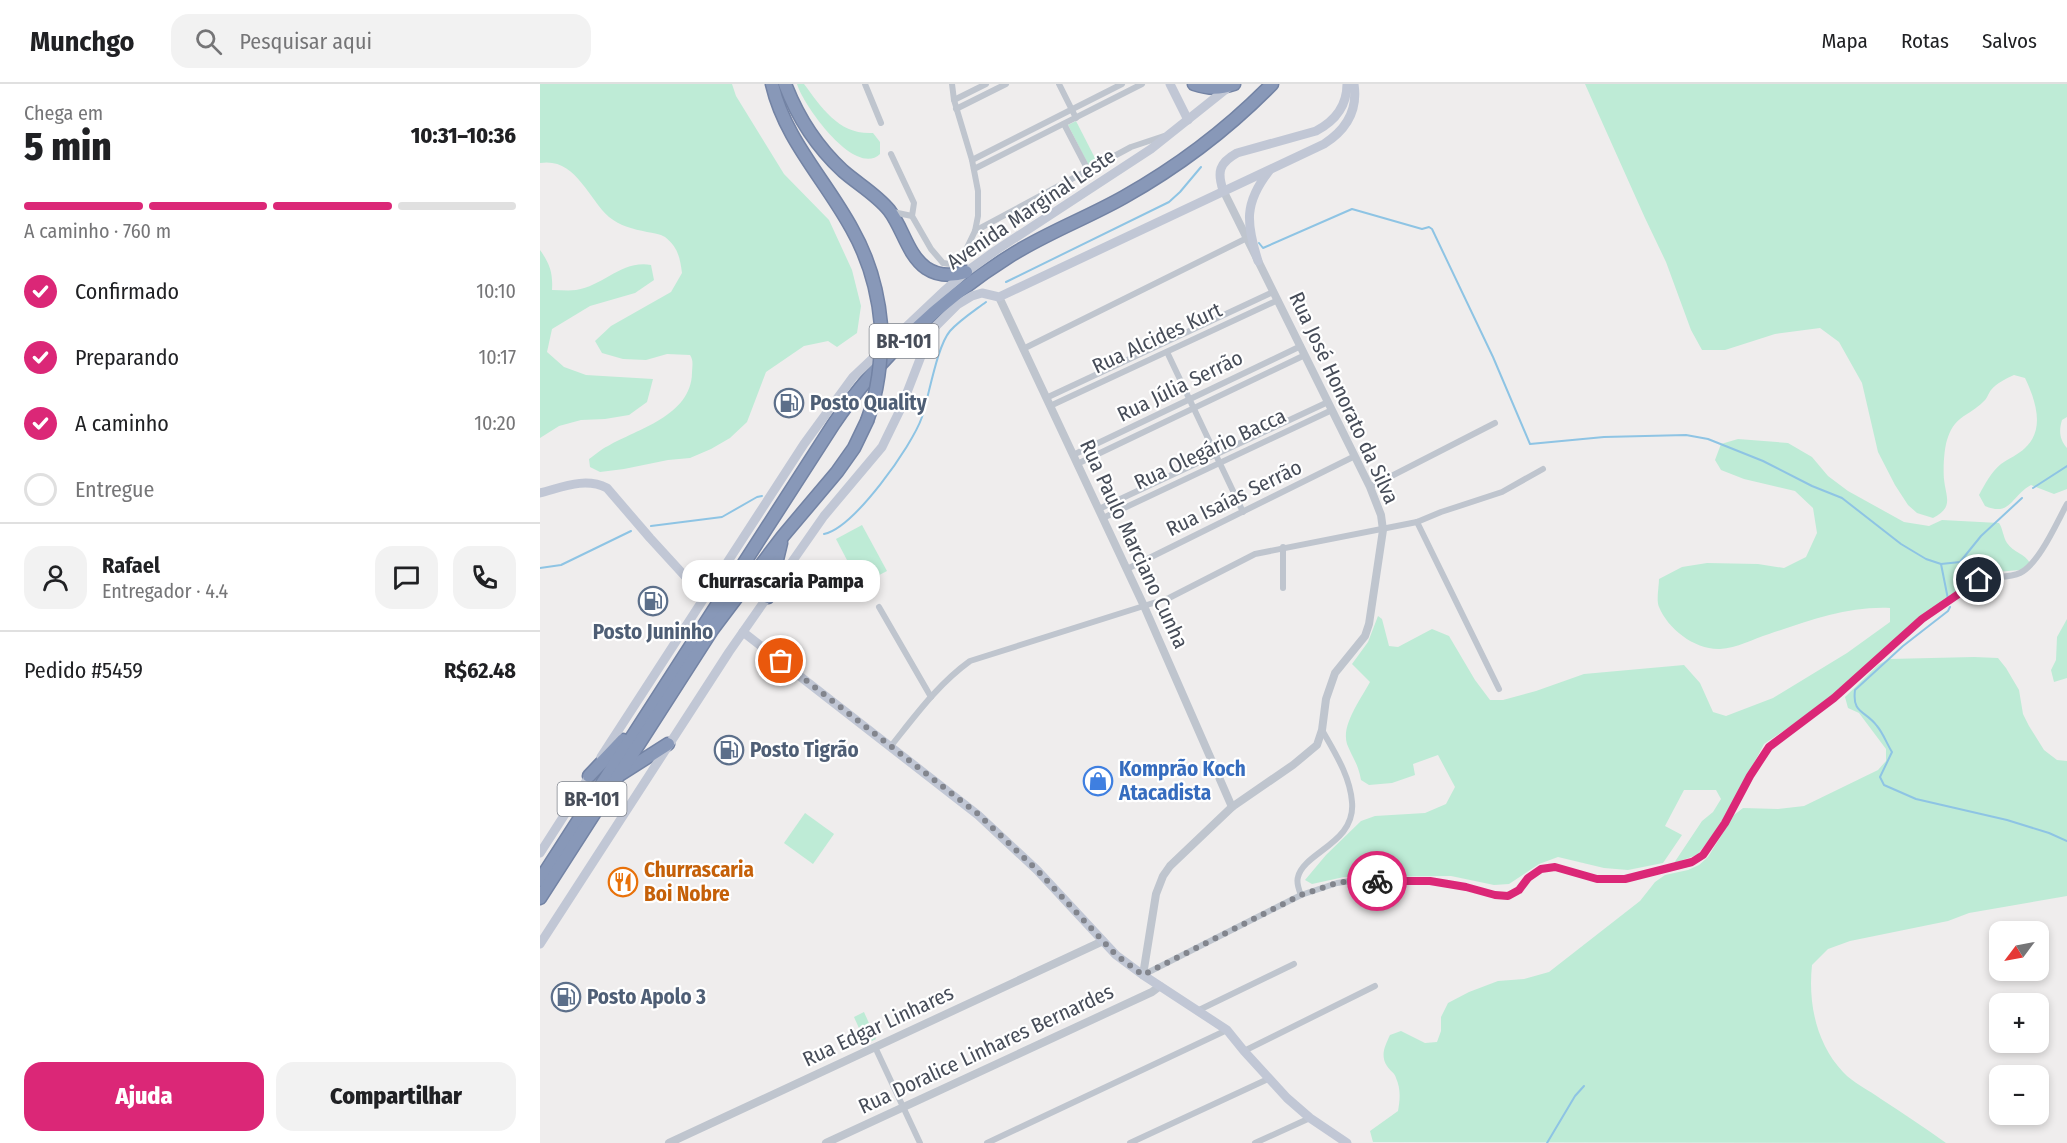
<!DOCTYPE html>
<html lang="pt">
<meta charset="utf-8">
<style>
:root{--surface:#fff;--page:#f2f2f2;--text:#202124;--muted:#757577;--line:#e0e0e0;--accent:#db2777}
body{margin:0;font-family:"Fira Sans Condensed",sans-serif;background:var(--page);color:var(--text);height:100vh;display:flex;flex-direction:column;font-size:22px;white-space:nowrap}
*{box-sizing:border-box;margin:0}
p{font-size:20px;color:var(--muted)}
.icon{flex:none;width:33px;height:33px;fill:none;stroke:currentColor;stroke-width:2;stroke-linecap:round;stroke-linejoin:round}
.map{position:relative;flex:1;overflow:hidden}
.panel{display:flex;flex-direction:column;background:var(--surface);width:540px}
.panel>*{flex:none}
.needle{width:39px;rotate:238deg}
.tools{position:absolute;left:1449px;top:837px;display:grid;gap:12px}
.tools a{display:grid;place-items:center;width:60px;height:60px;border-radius:12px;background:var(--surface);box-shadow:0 3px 9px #0003;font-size:30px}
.pin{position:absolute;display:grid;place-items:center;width:51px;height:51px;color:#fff;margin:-26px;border:3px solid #fff;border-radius:50%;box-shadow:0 2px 6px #0007}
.courier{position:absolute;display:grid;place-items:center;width:60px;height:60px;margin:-30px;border:4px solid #db2777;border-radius:50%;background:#fff;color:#222;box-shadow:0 2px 8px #0007}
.bubble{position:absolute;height:42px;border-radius:18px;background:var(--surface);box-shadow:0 3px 9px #0003;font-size:20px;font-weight:800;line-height:42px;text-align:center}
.overview em{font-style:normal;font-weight:800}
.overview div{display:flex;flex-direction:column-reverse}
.overview{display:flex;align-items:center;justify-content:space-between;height:102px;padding:0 24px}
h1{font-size:39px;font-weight:800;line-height:45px}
.bar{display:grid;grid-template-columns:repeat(4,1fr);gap:9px 6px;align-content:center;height:72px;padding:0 24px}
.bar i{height:8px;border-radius:4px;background:var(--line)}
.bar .selected{background:var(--accent)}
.bar p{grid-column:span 4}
.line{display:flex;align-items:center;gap:15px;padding:0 24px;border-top:2px solid var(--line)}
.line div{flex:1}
.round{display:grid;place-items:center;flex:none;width:63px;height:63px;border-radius:18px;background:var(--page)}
ol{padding:0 24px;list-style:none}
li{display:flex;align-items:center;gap:18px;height:66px}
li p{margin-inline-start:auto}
li .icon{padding:6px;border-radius:50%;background:var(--accent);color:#fff;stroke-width:4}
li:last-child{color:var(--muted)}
li i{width:33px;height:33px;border:3px solid var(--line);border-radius:50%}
.primary-button{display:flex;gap:12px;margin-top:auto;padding:12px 24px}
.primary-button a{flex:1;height:69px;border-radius:18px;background:var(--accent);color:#fff;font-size:24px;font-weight:800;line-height:69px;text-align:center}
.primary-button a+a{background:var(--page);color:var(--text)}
header{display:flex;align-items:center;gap:36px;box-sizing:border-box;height:84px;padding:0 30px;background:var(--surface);border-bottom:2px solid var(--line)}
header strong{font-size:28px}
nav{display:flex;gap:33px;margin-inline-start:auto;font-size:21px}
.search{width:420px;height:54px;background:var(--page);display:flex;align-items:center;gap:15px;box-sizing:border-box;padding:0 21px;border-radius:18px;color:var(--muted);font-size:22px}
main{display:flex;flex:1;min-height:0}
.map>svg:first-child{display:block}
.green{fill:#beebd6}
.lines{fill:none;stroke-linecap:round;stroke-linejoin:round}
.stream{stroke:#8ec4e4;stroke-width:2}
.motorway-casing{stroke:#7383a4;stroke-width:15}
.minor{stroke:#bfc5ce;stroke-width:6}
.tertiary{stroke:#bfc5ce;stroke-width:8}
.secondary{stroke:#c1c7d5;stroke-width:9}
.motorway{stroke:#8898b8;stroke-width:12}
.motorway-bridge-casing{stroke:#7383a4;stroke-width:15;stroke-linecap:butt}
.motorway-bridge{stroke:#8898b8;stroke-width:12}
.done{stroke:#82858d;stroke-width:6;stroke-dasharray:0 10.8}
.route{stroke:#db2777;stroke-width:8}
.labels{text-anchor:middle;stroke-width:4.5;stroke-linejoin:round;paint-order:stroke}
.shield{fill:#fff;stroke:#7e828b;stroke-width:1.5}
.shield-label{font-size:20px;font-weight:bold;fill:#474d59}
.street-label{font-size:21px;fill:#474d59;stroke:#fff}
.service-label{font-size:21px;font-weight:bold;fill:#4e5e75;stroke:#fff;text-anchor:start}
.shop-label{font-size:21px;font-weight:bold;fill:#366cbe;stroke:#fff;text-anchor:start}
.food-label{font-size:21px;font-weight:bold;fill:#c56008;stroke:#fff;text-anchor:start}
</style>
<header>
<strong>Munchgo</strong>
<div class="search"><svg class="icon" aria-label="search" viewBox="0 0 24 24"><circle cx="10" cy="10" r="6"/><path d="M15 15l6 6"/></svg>Pesquisar aqui</div>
<nav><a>Mapa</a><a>Rotas</a><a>Salvos</a></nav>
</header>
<main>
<section class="panel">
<div class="overview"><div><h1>5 min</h1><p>Chega em</p></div><em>10:31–10:36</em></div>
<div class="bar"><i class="selected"></i><i class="selected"></i><i class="selected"></i><i></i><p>A caminho · 760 m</p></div>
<ol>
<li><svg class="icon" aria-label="check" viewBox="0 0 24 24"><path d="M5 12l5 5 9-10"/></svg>Confirmado<p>10:10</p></li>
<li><svg class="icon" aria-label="check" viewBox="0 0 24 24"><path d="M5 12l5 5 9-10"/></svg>Preparando<p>10:17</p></li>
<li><svg class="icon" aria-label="check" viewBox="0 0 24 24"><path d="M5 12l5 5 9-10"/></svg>A caminho<p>10:20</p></li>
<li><i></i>Entregue</li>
</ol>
<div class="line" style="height:108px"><a class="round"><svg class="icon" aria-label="person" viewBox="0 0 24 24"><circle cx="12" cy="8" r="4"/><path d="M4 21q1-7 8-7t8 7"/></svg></a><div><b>Rafael</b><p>Entregador · 4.4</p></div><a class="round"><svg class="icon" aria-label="chat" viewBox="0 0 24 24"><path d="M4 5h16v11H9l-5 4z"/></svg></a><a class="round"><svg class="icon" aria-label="phone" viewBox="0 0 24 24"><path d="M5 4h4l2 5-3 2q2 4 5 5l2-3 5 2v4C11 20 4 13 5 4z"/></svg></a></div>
<div class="line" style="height:78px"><div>Pedido #5459</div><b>R$62.48</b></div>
<div class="primary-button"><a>Ajuda</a><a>Compartilhar</a></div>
</section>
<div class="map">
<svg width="1527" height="1059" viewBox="0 0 1527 1059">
<rect width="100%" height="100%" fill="#efeded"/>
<g class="green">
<path d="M0,0H192L196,12L244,90L289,136L312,186L321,222L317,249L297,263L288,257L264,262L226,288L207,338L190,354L171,365L150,374L128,376L84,385L60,388L50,383L49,375C55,371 61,365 68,362C97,345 151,332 152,289C152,283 154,277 150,271L127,270L106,276L83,275L62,269L55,257L71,242L131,208L142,189C140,174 138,163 125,153C120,150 113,149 107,148C93,145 80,142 69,133C48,114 35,73 0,79Z"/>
<path d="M257,0H264C282,24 299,51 333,49L340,58V70C315,94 263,21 257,0Z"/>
<path d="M1045,0H1527V333L1522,336C1519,346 1519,355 1527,364V405L1514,410L1491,401C1471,412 1471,433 1445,422L1439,411C1445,400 1451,388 1461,380C1469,374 1478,371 1485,364C1506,345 1495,315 1485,294L1474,291C1465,295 1457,299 1451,306C1448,310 1447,315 1443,318C1429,332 1416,331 1408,353C1404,363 1403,385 1404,395C1406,414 1414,423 1393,434L1377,429L1368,421L1355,401L1338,368L1322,299L1299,258L1280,244L1235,250L1185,266H1162L1151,246L1126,178L1105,134Z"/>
<polygon points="536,37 557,78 549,82 528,41"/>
<path d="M0,166C10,180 13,189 12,206C20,206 29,207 36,206C64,202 81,176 111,181L114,196L95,209L50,222L12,245L7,268L24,283L46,291L113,295L107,318L89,331L65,335L41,336L19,342L0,354Z"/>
<path d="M1198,355L1248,359L1272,373L1288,392L1308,407L1364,438L1389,442L1402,436L1459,439C1463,445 1463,453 1467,459C1473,468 1485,470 1490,479L1480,486L1456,488L1436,494L1414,513L1381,534L1294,613L1224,660L1182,740L1157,771L1134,779L1162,737L1173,728L1181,715L1176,706H1144L1125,742L1142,751L1123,779L1088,786L1064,784L1018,773L999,780L969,800L954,801L911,792L804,793L772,800L765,796L786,771L821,737L835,732L885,729L906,720L915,703L898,671L873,680L875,691L852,699L829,701L821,696C818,679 812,673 807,660C801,641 821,615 830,598L812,580L828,558L838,532L842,535L849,562L858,563L892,545L909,552L935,596L950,616H963L996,607L1044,590L1144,581L1160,599L1173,628L1186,632L1233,614L1307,569L1350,538V524C1308,522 1268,537 1229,550C1213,555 1197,564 1180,565C1155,566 1128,545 1119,523C1116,516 1119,503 1119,495L1142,483L1167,479L1218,480L1244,484L1266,473L1277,449L1273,424L1255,407L1204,395L1181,386L1175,376L1181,360Z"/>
<polygon points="322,441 347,487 320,501 296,455"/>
<polygon points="1527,535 1527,594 1514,598 1511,586 1516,576 1517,553"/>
<path d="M1434,573L1458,574L1466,584L1479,606L1483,630L1489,642L1504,666L1517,676L1527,677V812L1429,829L1408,837L1310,857L1288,865L1272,881C1268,919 1276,959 1303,988C1313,999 1329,1006 1341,1015C1363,1029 1385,1044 1406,1059L833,1058L830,1047L858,1027C860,1016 861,1005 856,994C855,989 850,987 847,982C840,971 845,962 850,951L861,947L885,959L897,958L901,947V933L908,919L929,908L958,897L984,895L1009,888L1100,817L1115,798L1125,791L1148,786L1159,781L1168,773L1194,731L1203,724L1238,725L1264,722L1338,686L1346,677V665L1319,629L1308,624L1305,613L1338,581L1349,575Z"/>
<polygon points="265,729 294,750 273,780 244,759"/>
<polygon points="324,928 336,955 326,960 314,933"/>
</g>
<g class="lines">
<g class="stream">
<polyline points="719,159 723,164 812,125 882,145 889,143 892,145 953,273 990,360 1064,353 1146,351 1168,355 1223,377 1272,402 1302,414 1361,460 1386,475 1401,480 1420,478 1441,452 1482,414"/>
<polyline points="466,198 629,118 640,108 661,83"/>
<polyline points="1493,404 1527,382"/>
<polyline points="111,442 182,433 217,413 222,412"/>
<path d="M284,450C314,444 372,362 382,333C389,312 397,262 410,247C420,236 434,227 446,218"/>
<polyline points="1401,480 1408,515"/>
<polyline points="0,484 21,481 91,447"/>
<path d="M1410,523L1408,527L1363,562L1315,606C1312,630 1325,626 1337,642C1343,649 1347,660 1352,668L1340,693L1344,701L1376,715L1467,736L1509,749L1527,757"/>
<polyline points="1007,1059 1035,1012 1044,1002"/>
</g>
<g class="motorway-casing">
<g id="motorway">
<path d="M232,0C245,56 285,95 312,145C329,175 338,207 341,241"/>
<path d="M245,0C258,34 276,62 303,87C318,100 337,111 349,126C363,144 367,170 386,184C398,192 413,192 426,188"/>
<path d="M654,0C669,5 679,5 694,0"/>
<polyline points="228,513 241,459"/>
<polyline points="81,690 128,660"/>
<polyline points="49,692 83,656"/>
<path d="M0,796L293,341C337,275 403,214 470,172C506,149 547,134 584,113C639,82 688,45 732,0"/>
<polyline points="0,814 172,546 243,452 297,388 314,364 327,337"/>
</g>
</g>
<g class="minor">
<polyline points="325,0 341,39"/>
<polyline points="519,0 536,34"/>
<polyline points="414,16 446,0"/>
<polyline points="416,25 466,0"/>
<polyline points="524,40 548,86"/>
<polyline points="351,70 374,119 372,132 391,165 403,179 410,180 418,176 423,172 435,147 438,132 438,107 432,76 414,16 412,0"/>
<polyline points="432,76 582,0"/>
<polyline points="434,85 602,0"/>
<polyline points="353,128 372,132"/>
<polyline points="435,147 591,63 624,52"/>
<polyline points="483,265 707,154"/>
<polyline points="627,268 703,428"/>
<polyline points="506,314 733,208"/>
<polyline points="510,322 738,216"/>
<polyline points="533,371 761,262"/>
<polyline points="537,380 765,271"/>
<polyline points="830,403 955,339"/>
<polyline points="559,425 788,318"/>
<polyline points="563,434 792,326"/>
<polyline points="877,438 959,605"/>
<polyline points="743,463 743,504"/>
<polyline points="587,485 815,372"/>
<polyline points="339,523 391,613"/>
<path d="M351,662C375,632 398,600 430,577L629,514L715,470L877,438L901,428L962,408L1003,385"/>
<path d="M761,811C759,806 756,799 758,793C764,768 816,759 812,718C810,692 795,669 782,646"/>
<path d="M603,891L761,811L797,799L811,797H890L926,803L955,811L968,812L979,806L988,794L1001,785L1015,783L1057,795H1085L1151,779L1163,771L1185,739L1210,692L1229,663L1294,614L1382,535L1439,496C1452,491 1468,495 1480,489C1499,480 1517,438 1527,420"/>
<polyline points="659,926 754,880"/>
<polyline points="335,963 380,1059"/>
<polyline points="704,967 835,902"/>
<polyline points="447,1059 687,946"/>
<polyline points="590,1059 728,995"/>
<polyline points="715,1059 770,1034"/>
</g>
<g class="tertiary">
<polyline points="459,213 604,522 692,723"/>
<polyline points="603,891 616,810 623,792 630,782 692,723 753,681 777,661 782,646 786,615 795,589 825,552 829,540 843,446 841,431 830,403 683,106"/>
<polyline points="129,1059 563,857"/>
<polyline points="286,1059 612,908 620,902"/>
</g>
<g class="secondary">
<polyline points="630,0 648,36"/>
<path d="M683,106C677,88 679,79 697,69L776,47C795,37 807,22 807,0"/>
<path d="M718,177C706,139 704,119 729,87"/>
<path d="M0,409C23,403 45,393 67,404L110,454L164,513"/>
<polyline points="203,548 438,731 497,786 576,871 603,891 687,946 704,967 747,1014 770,1034 807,1059"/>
<polyline points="61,673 264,360 313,293 403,208 426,188 455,167 611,65 690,2"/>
<polyline points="0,769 52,688"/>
<path d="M0,860L189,568L284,432L342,363L361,324L385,262L395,243L417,221L432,212L442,209L459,213L784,60C806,46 818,26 814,0"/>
</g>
<use href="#motorway" class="motorway"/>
<g class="motorway-bridge-casing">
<path id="motorway-bridge" d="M327,337C339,305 342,275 341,241"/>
</g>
<use href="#motorway-bridge" class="motorway-bridge"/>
</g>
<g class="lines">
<polyline class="done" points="241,577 438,730 497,786 576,871 603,891 761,811 797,799 811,797 837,797"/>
<polyline class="route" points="837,797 890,797 926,803 955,811 968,812 979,806 988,794 1001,785 1015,783 1057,795 1085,795 1152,778 1163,771 1185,739 1210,692 1229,663 1294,614 1382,535 1439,496"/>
</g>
<defs>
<g id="fuel-ring" transform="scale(1.5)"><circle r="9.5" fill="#fff" stroke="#5c6f8a" stroke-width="1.5"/><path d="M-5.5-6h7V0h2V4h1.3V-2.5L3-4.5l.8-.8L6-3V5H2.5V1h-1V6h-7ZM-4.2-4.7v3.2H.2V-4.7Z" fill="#5c6f8a"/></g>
<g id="shop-ring" transform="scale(1.5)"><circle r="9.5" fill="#fff" stroke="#3f7fe0" stroke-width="1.5"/><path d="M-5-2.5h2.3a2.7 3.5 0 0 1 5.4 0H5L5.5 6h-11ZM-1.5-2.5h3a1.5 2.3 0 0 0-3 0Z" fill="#3f7fe0"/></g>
<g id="restaurant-ring" transform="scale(1.5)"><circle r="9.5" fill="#fff" stroke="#e8710a" stroke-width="1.5"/><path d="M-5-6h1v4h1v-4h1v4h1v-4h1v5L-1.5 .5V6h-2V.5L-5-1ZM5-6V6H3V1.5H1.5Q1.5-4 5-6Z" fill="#e8710a"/></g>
</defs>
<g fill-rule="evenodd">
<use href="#fuel-ring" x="249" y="319"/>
<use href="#fuel-ring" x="113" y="517"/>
<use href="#fuel-ring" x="189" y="666"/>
<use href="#shop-ring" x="558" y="697"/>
<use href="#restaurant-ring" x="83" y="798"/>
<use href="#fuel-ring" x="26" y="913"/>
</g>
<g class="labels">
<g class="shield">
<rect x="329.5" y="240" width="69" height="34" rx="4.5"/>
<rect x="17.5" y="698" width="69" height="34" rx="4.5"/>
</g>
<g class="shield-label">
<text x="364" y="264">BR-101</text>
<text x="52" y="722">BR-101</text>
</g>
<g class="street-label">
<text transform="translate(491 125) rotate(-34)" y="7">Avenida Marginal Leste</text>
<text transform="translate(617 254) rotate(-25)" y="7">Rua Alcides Kurt</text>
<text transform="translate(640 302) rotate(-26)" y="7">Rua Júlia Serrão</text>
<text transform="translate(804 314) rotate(65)" y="7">Rua José Honorato da Silva</text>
<text transform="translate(670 365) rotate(-25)" y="7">Rua Olegário Bacca</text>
<text transform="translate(694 414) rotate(-26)" y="7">Rua Isaías Serrão</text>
<text transform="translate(594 460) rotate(65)" y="7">Rua Paulo Marciano Cunha</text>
<text transform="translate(338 942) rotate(-25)" y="7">Rua Edgar Linhares</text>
<text transform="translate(446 965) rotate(-25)" y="7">Rua Doralice Linhares Bernardes</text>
</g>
<g class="service-label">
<text x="270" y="326">Posto Quality</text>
<text x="113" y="555" text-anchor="middle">Posto Juninho</text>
<text x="210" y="673">Posto Tigrão</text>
<text x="47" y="920">Posto Apolo 3</text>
</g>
<g class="shop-label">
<text x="579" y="692">Komprão Koch<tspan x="579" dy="24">Atacadista</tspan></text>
</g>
<g class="food-label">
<text x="104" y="793">Churrascaria<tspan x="104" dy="24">Boi Nobre</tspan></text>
</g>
</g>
</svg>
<div class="tools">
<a><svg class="needle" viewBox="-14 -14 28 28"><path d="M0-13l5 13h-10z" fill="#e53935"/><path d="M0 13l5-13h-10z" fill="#757577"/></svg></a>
<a>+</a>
<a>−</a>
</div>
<div class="pin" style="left:241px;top:577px;background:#ea580c"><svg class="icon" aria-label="bag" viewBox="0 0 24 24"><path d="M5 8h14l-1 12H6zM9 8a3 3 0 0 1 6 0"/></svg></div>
<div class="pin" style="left:1439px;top:496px;background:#1f2937"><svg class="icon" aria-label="home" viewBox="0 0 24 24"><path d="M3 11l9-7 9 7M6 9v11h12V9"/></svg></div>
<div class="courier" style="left:837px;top:797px"><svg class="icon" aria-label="bike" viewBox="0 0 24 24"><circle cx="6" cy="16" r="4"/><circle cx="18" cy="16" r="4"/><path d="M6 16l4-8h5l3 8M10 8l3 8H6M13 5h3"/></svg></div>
<div class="bubble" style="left:142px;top:476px;width:198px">Churrascaria Pampa</div>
</div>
</main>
